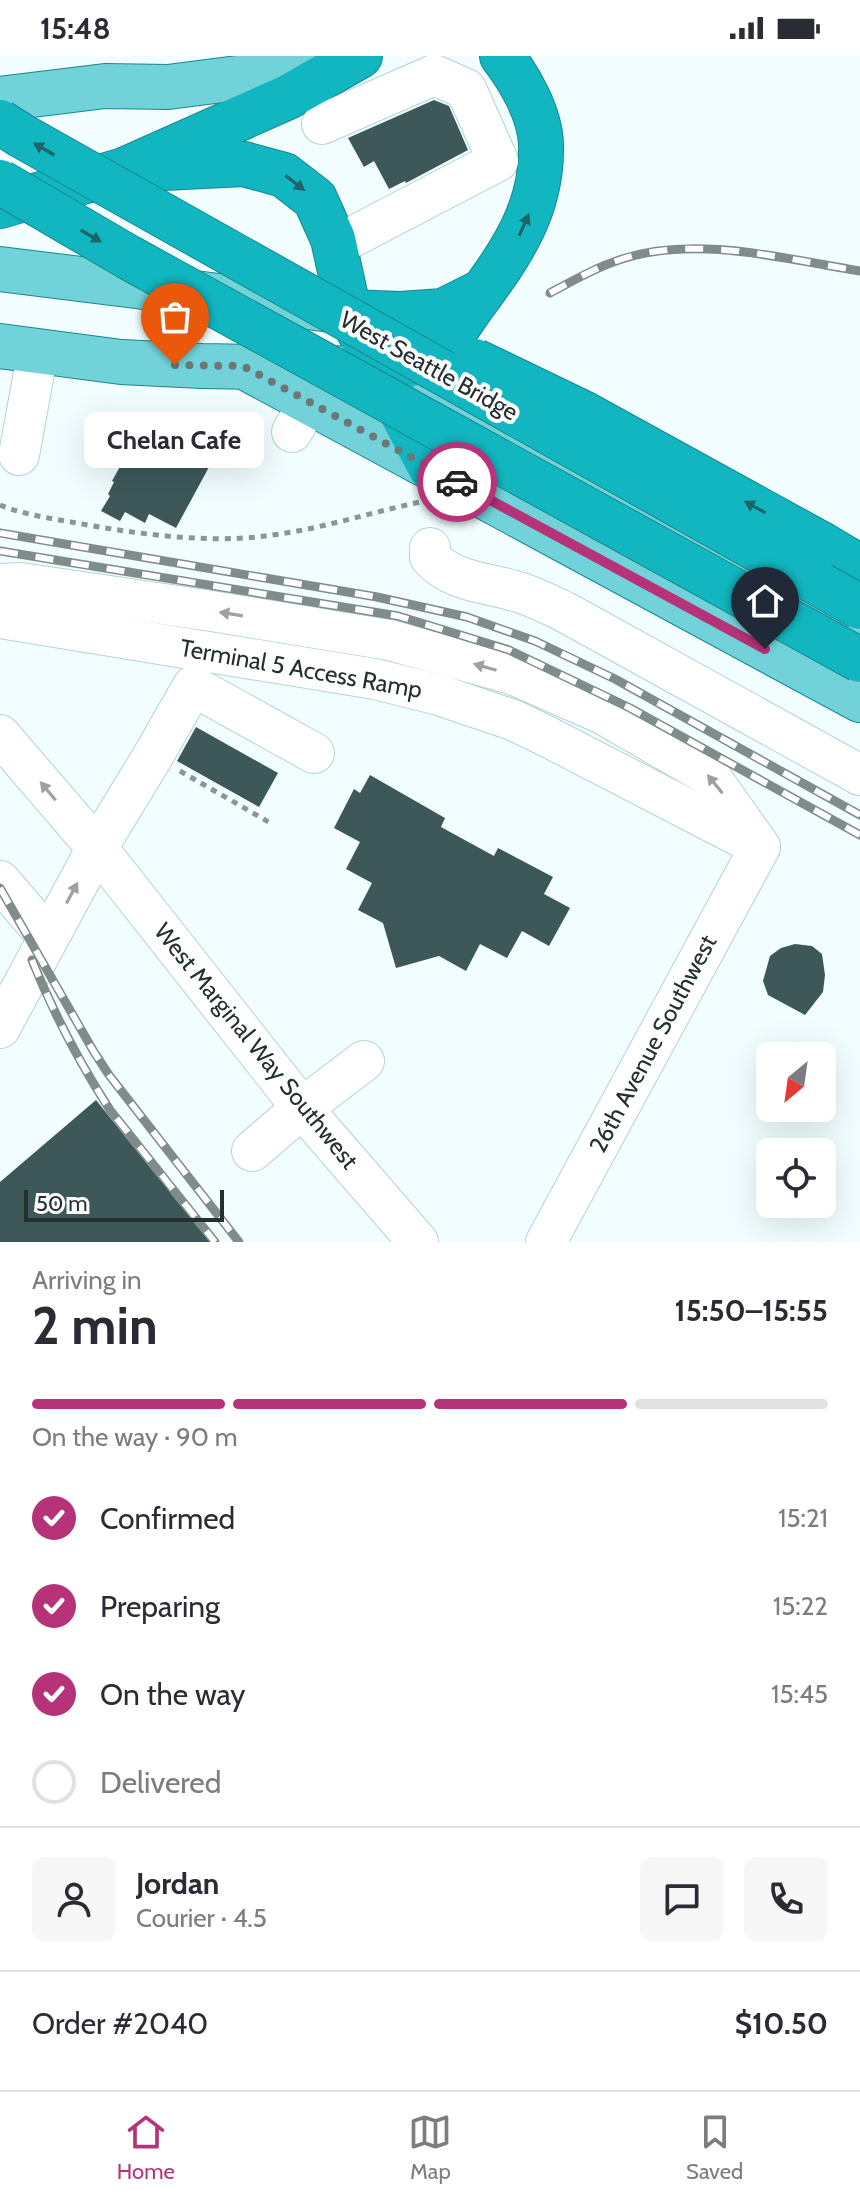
<!DOCTYPE html>
<meta charset="utf-8">
<style>
:root{--surface:#fff;--page:#f7f7f7;--text:#2b2b33;--muted:#7c7c81;--line:#e1e1e2;--accent:#b63279}
body{margin:0;font-family:Cabin,sans-serif;background:var(--page);color:var(--text);height:100vh;display:flex;flex-direction:column;font-size:30px;white-space:nowrap}
*{box-sizing:border-box;margin:0}
p{font-size:26px;color:var(--muted)}
.icon{flex:none;width:44px;height:44px;fill:none;stroke:currentColor;stroke-width:2;stroke-linecap:round;stroke-linejoin:round}
.map{position:relative;height:1186px;overflow:hidden}
.side{display:flex;flex-direction:column;background:var(--surface);flex:1}
.side>*{flex:none}
.needle{width:52px;rotate:209deg}
.tools{position:absolute;left:756px;top:986px;display:grid;gap:16px}
.tools a{display:grid;place-items:center;width:80px;height:80px;border-radius:12px;background:var(--surface);box-shadow:0 8px 32px #0002;font-size:40px}
.scale{position:absolute;left:24px;bottom:20px;width:200px;box-sizing:border-box;padding-left:8px;border:4px solid #242f30;border-top:0;font-size:22px;line-height:28px;white-space:nowrap;color:#242f30;-webkit-text-stroke:6px #fff;paint-order:stroke}
.pin{position:absolute;display:grid;place-items:center;width:68px;height:68px;color:#fff;margin:-82px -34px;border-radius:50% 50% 50% 0;rotate:-45deg;box-shadow:0 0 8px #0007}
.pin .icon{rotate:45deg}
.courier{position:absolute;display:grid;place-items:center;width:80px;height:80px;margin:-40px;border:6px solid #b63279;border-radius:50%;background:#fff;color:#222;box-shadow:0 2px 10px #0007}
.bubble{position:absolute;height:56px;border-radius:12px;background:var(--surface);box-shadow:0 8px 32px #0002;font-size:26px;font-weight:800;line-height:56px;text-align:center}
.headline em{font-style:normal;font-weight:800}
.headline div{display:flex;flex-direction:column-reverse}
.headline{display:flex;align-items:center;justify-content:space-between;height:136px;padding:0 32px}
h1{font-size:52px;font-weight:800;line-height:60px}
.bar{display:grid;grid-template-columns:repeat(4,1fr);gap:12px 8px;align-content:center;height:96px;padding:0 32px}
.bar i{height:10px;border-radius:6px;background:var(--line)}
.bar .selected{background:var(--accent)}
.bar p{grid-column:span 4}
.line{display:flex;align-items:center;gap:20px;padding:0 32px;border-top:2px solid var(--line)}
.line div{flex:1}
.round{display:grid;place-items:center;flex:none;width:84px;height:84px;border-radius:12px;background:var(--page)}
ol{padding:0 32px;list-style:none}
li{display:flex;align-items:center;gap:24px;height:88px}
li p{margin-inline-start:auto}
li .icon{padding:8px;border-radius:50%;background:var(--accent);color:#fff;stroke-width:4}
li:last-child{color:var(--muted)}
li i{width:44px;height:44px;border:4px solid var(--line);border-radius:50%}
.status{display:flex;justify-content:space-between;align-items:center;height:56px;padding:0 40px;background:var(--surface);direction:ltr}
.status svg{height:22px;fill:currentColor}
.menu{display:flex;justify-content:space-around;align-items:center;height:112px;border-top:2px solid var(--line);background:var(--surface);font-size:22px;color:var(--muted)}
.menu a{display:grid;justify-items:center;gap:4px}
.menu .selected{color:var(--accent)}
.map>svg:first-child{display:block}
.building{fill:#3e585a}
.lines{fill:none;stroke-linecap:round;stroke-linejoin:round}
.minor-casing{stroke:#b5d3d5;stroke-width:42}
.major-casing{stroke:#18878e;stroke-width:46}
.highway-casing{stroke:#18878e;stroke-width:46}
.path{stroke:#899596;stroke-width:5;stroke-dasharray:6 6;stroke-linecap:butt}
.minor{stroke:#fff;stroke-width:40}
.major{stroke:#71d3d9;stroke-width:44}
.highway{stroke:#12b6c0;stroke-width:44}
.rail-casing{stroke:#808b8c;stroke-width:9}
.rail{stroke:#fff;stroke-width:6;stroke-dasharray:18;stroke-linecap:butt}
.highway-bridge-casing{stroke:#18878e;stroke-width:46;stroke-linecap:butt}
.highway-bridge{stroke:#12b6c0;stroke-width:44}
.oneway{fill:#1d656a}
.oneway2{fill:#9ca1a2}
.done{stroke:#6c7778;stroke-width:8;stroke-dasharray:0 14.4}
.route{stroke:#b63279;stroke-width:10}
.labels{text-anchor:middle;stroke-width:8;stroke-linejoin:round;paint-order:stroke}
.street-label{font-size:24px;fill:#242f30;stroke:#fff}
</style>
<div class="status"><b>15:48</b><svg viewBox="0 0 49 12"><path d="M0 12V9h3v3zM5 12V6h3v6zM10 12V3h3v9zM15 12V0h3v12zM26 1h20v11H26zM47 4h2v5h-2z"/></svg></div>
<div class="map">
<svg width="860" height="1186" viewBox="0 0 860 1186">
<rect width="100%" height="100%" fill="#f1fdfe"/>
<g class="building">
<polygon points="434,44 449,50 468,94 406,127 405,125 389,133 374,105 364,111 348,82"/>
<polygon points="235,363 176,472 149,458 145,467 125,456 120,465 101,455 110,440 108,438 114,426 112,425 142,371"/>
<polygon points="196,671 278,717 259,751 177,705"/>
<polygon points="370,719 445,762 441,771 494,800 498,792 553,821 544,838 570,852 549,890 522,875 507,902 480,888 466,915 439,900 396,912 383,867 358,854 372,827 346,813 360,786 334,772 354,733 360,737"/>
<polygon points="795,888 812,890 822,898 825,919 823,936 805,959 768,939 763,925 770,900 781,892"/>
<polygon points="96,1044 210,1186 0,1186 0,1126"/>
</g>
<g class="lines">
<g class="minor-casing">
<g id="minor">
<polyline points="322,68 434,19 466,33 498,105 335,190"/>
<polyline points="292,376 309,346"/>
<polyline points="19,399 38,295"/>
<path d="M430,492V501C451,525 482,526 511,534C529,538 548,548 565,556L860,719"/>
<polyline points="0,528 21,527 211,555 389,584 512,618 603,658 710,720 760,791"/>
<polyline points="0,562 375,623 439,639 513,664 548,681 753,787"/>
<polyline points="0,679 97,792 302,1052 418,1186"/>
<polyline points="0,825 48,881"/>
<polyline points="0,972 97,792 153,700 193,630 314,697"/>
<polyline points="252,1095 302,1052 364,1005"/>
<polyline points="546,1186 760,791"/>
</g>
</g>
<g class="major-casing">
<g id="major">
<polyline points="0,43 105,30 168,31 246,21 339,0"/>
<polyline points="0,213 331,254"/>
<polyline points="0,290 121,306 202,310 379,313 860,575"/>
<polyline points="250,314 860,644"/>
</g>
</g>
<g class="highway-casing">
<g id="highway">
<polyline points="124,114 244,108 284,119 315,143 333,183 349,256 430,411"/>
<polyline points="0,150 124,114 288,41 360,0"/>
<polyline points="349,256 400,258 443,255 483,235"/>
<path d="M385,312C399,311 414,309 426,302C446,292 458,270 471,252C508,201 543,156 541,88C540,58 520,23 502,0"/>
<polyline points="823,489 860,511"/>
</g>
</g>
<g class="path">
<polyline points="189,361 191,367"/>
<path d="M0,449C23,458 47,462 71,466C131,477 204,488 265,480C318,474 368,457 420,446"/>
<polyline points="180,715 272,768"/>
</g>
<use href="#minor" class="minor"/>
<use href="#major" class="major"/>
<use href="#highway" class="highway"/>
<g class="rail-casing">
<g id="rail">
<path d="M550,237C574,224 597,211 622,203C696,179 785,203 860,215"/>
<polyline points="0,477 377,541 467,561 535,585 615,623 860,759"/>
<polyline points="0,495 398,560 509,594 630,652 860,779"/>
<polyline points="0,832 94,996 109,1019 239,1186"/>
<path d="M32,904C53,956 79,1006 110,1054L215,1186"/>
</g>
</g>
<use href="#rail" class="rail"/>
<g class="highway-bridge-casing">
<g id="highway-bridge">
<polyline points="0,66 22,80 860,551"/>
<polyline points="0,126 128,201 860,604"/>
<polyline points="475,305 583,357 823,489"/>
</g>
</g>
<use href="#highway-bridge" class="highway-bridge"/>
</g>
<defs><path id="oneway-solid" d="M-6-.8H1V-3.2L6.5 0L1 3.2V.8H-6Z" transform="scale(2)"/></defs>
<g class="oneway">
<use href="#oneway-solid" transform="translate(44 93) rotate(-150)"/>
<use href="#oneway-solid" transform="translate(295 127) rotate(38)"/>
<use href="#oneway-solid" transform="translate(524 169) rotate(-66)"/>
<use href="#oneway-solid" transform="translate(91 180) rotate(30)"/>
<use href="#oneway-solid" transform="translate(755 451) rotate(-151)"/>
</g>
<g class="oneway2">
<use href="#oneway-solid" transform="translate(231 558) rotate(-171)"/>
<use href="#oneway-solid" transform="translate(485 611) rotate(-164)"/>
<use href="#oneway-solid" transform="translate(715 728) rotate(-129)"/>
<use href="#oneway-solid" transform="translate(48 735) rotate(-130)"/>
<use href="#oneway-solid" transform="translate(72 837) rotate(-62)"/>
</g>
<g class="lines">
<polyline class="done" points="175,309 243,310 457,426"/>
<polyline class="route" points="457,426 765,593"/>
</g>
<g class="labels">
<g class="street-label">
<text transform="translate(429 310) rotate(29)" y="8">West Seattle Bridge</text>
<text transform="translate(301 613) rotate(10)" y="8">Terminal 5 Access Ramp</text>
<text transform="translate(653 988) rotate(-62)" y="8">26th Avenue Southwest</text>
<text transform="translate(256 990) rotate(51)" y="8">West Marginal Way Southwest</text>
</g>
</g>
</svg>
<div class="tools">
<a><svg class="needle" viewBox="-14 -14 28 28"><path d="M0-13l5 13h-10z" fill="#e53935"/><path d="M0 13l5-13h-10z" fill="#7c7c81"/></svg></a>
<a><svg class="icon" aria-label="locate" viewBox="0 0 24 24"><circle cx="12" cy="12" r="6"/><path d="M12 2v4M12 18v4M2 12h4M18 12h4"/></svg></a>
</div>
<div class="scale">50 m</div>
<div class="pin" style="left:175px;top:309px;background:#ea580c"><svg class="icon" aria-label="bag" viewBox="0 0 24 24"><path d="M5 8h14l-1 12H6zM9 8a3 3 0 0 1 6 0"/></svg></div>
<div class="pin" style="left:765px;top:593px;background:#1f2937"><svg class="icon" aria-label="home" viewBox="0 0 24 24"><path d="M3 11l9-7 9 7M6 9v11h12V9"/></svg></div>
<div class="courier" style="left:457px;top:426px"><svg class="icon" aria-label="car" viewBox="0 0 24 24"><path d="M5 17H2v-5l4-1 3-4h7l3 4 3 1v5h-3M9 17h6M6 11h13"/><circle cx="7" cy="17" r="2"/><circle cx="17" cy="17" r="2"/></svg></div>
<div class="bubble" style="left:84px;top:356px;width:180px">Chelan Cafe</div>
</div>
<section class="side">
<div class="headline"><div><h1>2 min</h1><p>Arriving in</p></div><em>15:50–15:55</em></div>
<div class="bar"><i class="selected"></i><i class="selected"></i><i class="selected"></i><i></i><p>On the way · 90 m</p></div>
<ol>
<li><svg class="icon" aria-label="check" viewBox="0 0 24 24"><path d="M5 12l5 5 9-10"/></svg>Confirmed<p>15:21</p></li>
<li><svg class="icon" aria-label="check" viewBox="0 0 24 24"><path d="M5 12l5 5 9-10"/></svg>Preparing<p>15:22</p></li>
<li><svg class="icon" aria-label="check" viewBox="0 0 24 24"><path d="M5 12l5 5 9-10"/></svg>On the way<p>15:45</p></li>
<li><i></i>Delivered</li>
</ol>
<div class="line" style="height:144px"><a class="round"><svg class="icon" aria-label="person" viewBox="0 0 24 24"><circle cx="12" cy="8" r="4"/><path d="M4 21q1-7 8-7t8 7"/></svg></a><div><b>Jordan</b><p>Courier · 4.5</p></div><a class="round"><svg class="icon" aria-label="chat" viewBox="0 0 24 24"><path d="M4 5h16v11H9l-5 4z"/></svg></a><a class="round"><svg class="icon" aria-label="phone" viewBox="0 0 24 24"><path d="M5 4h4l2 5-3 2q2 4 5 5l2-3 5 2v4C11 20 4 13 5 4z"/></svg></a></div>
<div class="line" style="height:104px"><div>Order #2040</div><b>$10.50</b></div>
</section>
<nav class="menu">
<a class="selected"><svg class="icon" aria-label="home" viewBox="0 0 24 24"><path d="M3 11l9-7 9 7M6 9v11h12V9"/></svg>Home</a>
<a><svg class="icon" aria-label="map" viewBox="0 0 24 24"><path d="M3 6l6-2 6 2 6-2v14l-6 2-6-2-6 2zM9 4v14M15 6v14"/></svg>Map</a>
<a><svg class="icon" aria-label="saved" viewBox="0 0 24 24"><path d="M7 4h10v16l-5-4-5 4z"/></svg>Saved</a>
</nav>
